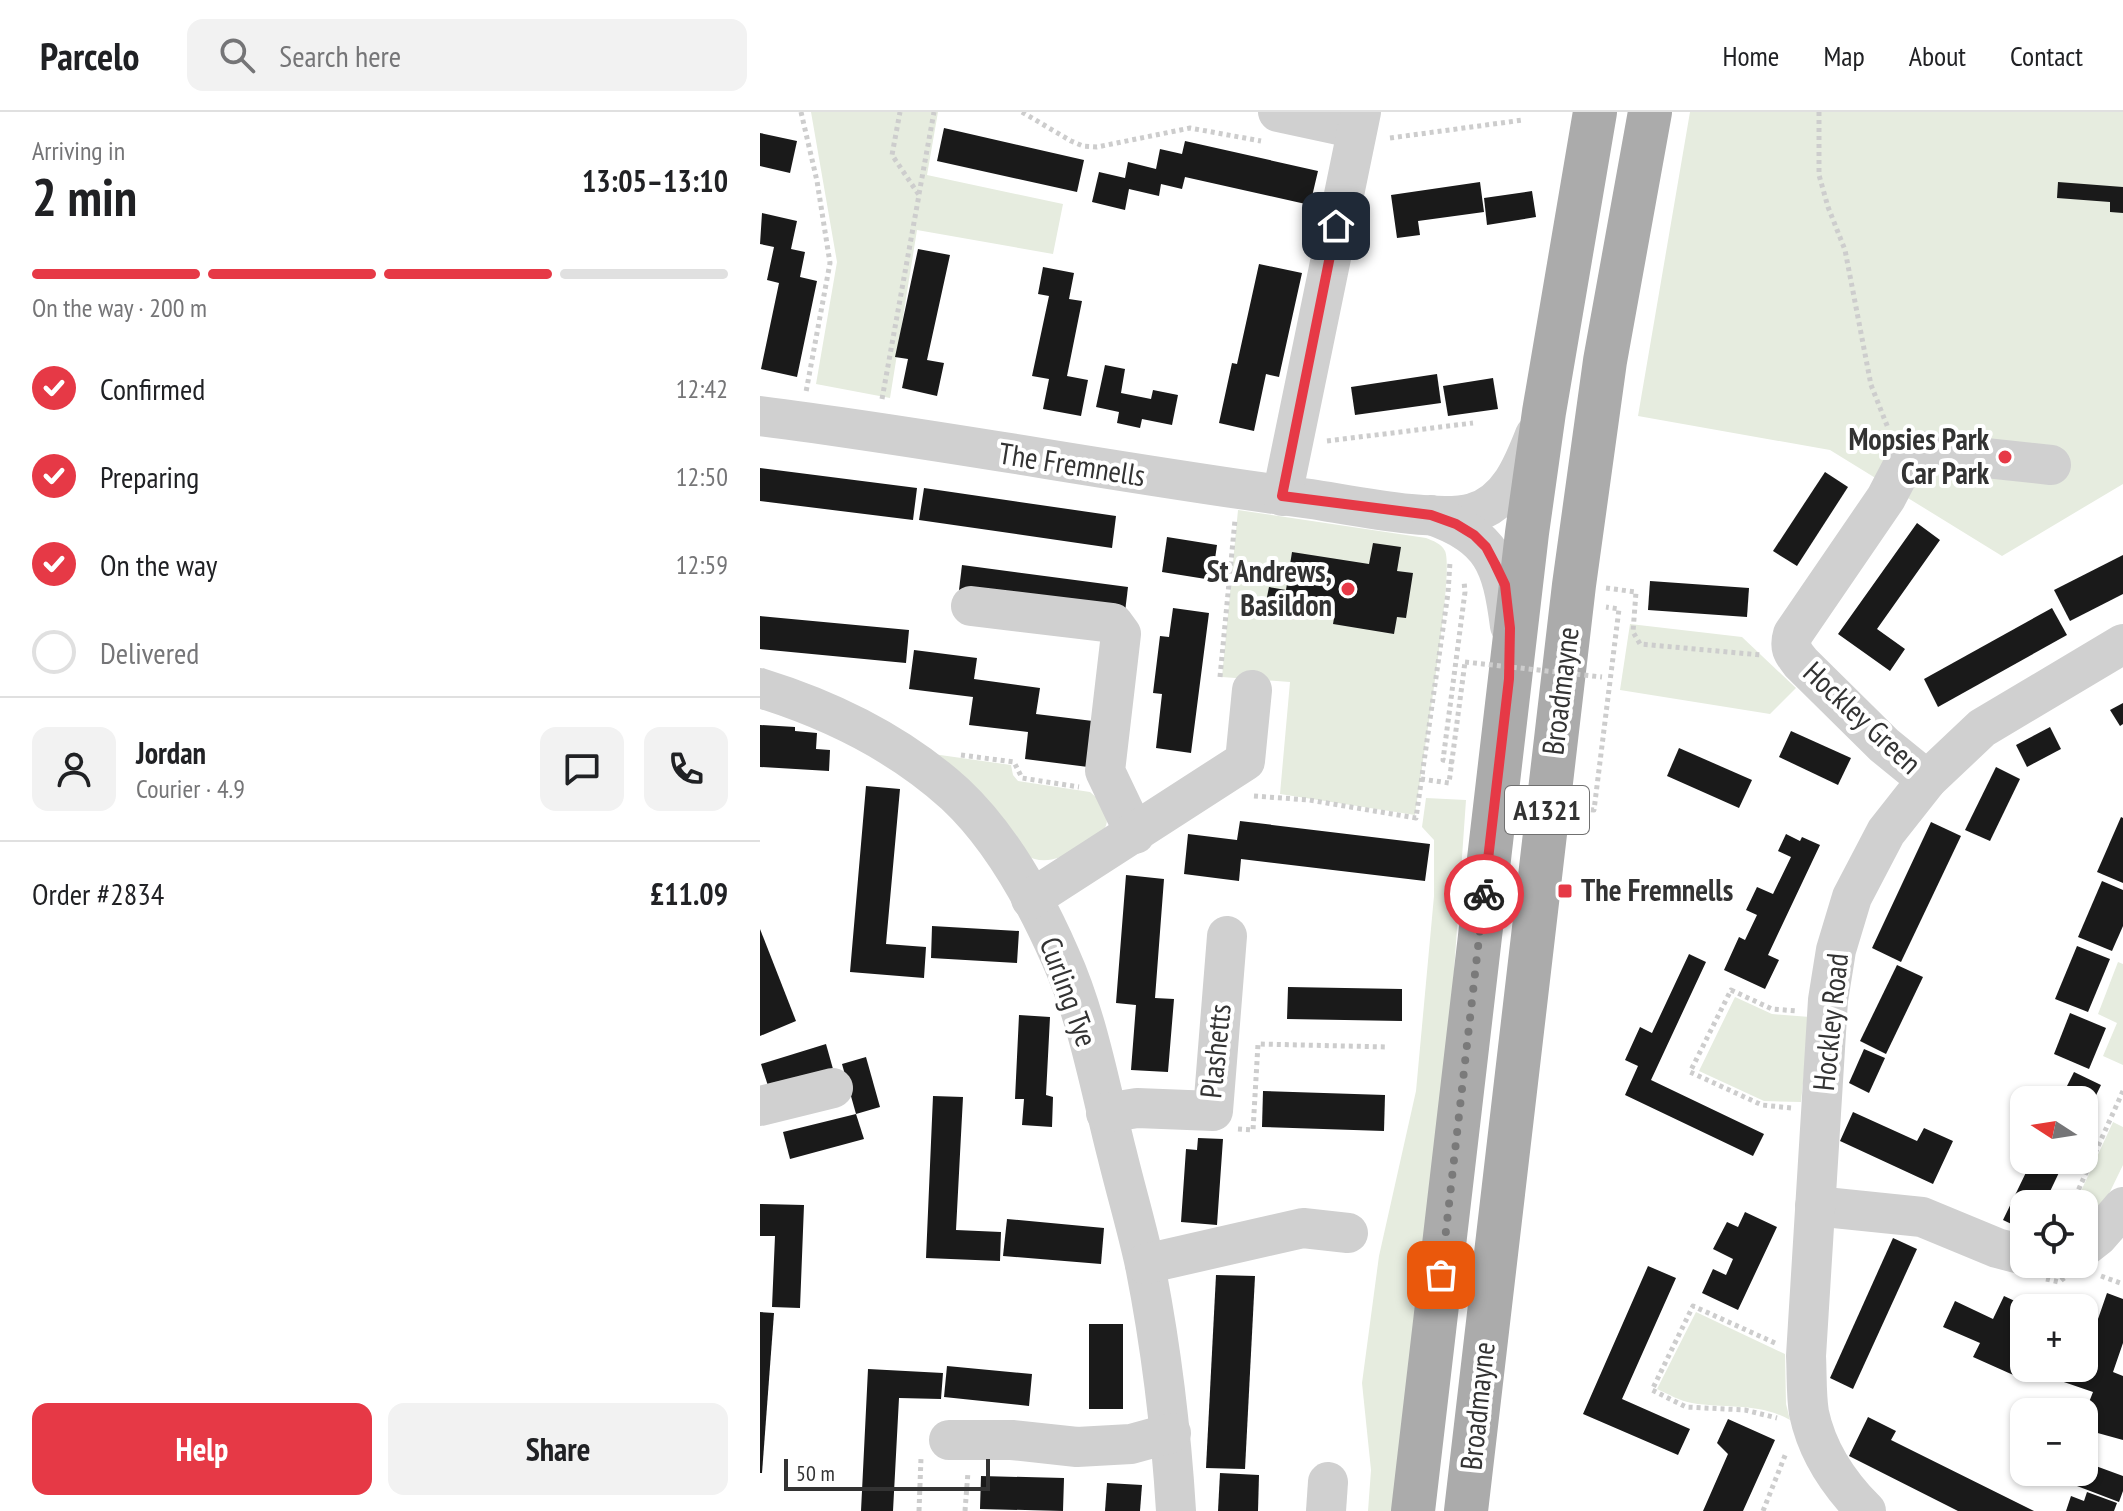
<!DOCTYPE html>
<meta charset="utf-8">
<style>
:root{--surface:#fff;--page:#f2f2f2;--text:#202124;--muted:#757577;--line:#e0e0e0;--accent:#e63946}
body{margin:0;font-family:"PT Sans Narrow",sans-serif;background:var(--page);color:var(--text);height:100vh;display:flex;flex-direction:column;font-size:30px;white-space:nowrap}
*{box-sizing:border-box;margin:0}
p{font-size:26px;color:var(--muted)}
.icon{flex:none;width:44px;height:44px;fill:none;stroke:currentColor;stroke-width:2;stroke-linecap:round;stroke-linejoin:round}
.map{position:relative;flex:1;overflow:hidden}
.sheet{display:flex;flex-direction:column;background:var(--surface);width:760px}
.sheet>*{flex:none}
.needle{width:52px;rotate:282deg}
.controls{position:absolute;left:1250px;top:974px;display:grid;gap:16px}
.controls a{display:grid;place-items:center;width:88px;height:88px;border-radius:16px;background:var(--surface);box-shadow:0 2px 6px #0004;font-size:40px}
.scale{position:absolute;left:24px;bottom:20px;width:206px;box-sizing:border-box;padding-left:8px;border:4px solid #333;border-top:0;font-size:22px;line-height:28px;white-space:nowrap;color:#333;-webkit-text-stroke:6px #fff;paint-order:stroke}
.pin{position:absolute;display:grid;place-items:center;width:68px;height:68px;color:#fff;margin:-34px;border-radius:16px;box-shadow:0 4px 12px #0006}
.courier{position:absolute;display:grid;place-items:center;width:80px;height:80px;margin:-40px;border:6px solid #e63946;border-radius:50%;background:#fff;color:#222;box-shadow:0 2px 10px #0007}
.head em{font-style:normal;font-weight:700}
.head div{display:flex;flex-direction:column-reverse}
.head{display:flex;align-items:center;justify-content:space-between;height:136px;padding:0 32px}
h1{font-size:52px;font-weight:700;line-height:60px}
.bar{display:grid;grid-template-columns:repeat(4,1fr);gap:12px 8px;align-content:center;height:96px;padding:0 32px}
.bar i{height:10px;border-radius:6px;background:var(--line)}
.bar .active{background:var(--accent)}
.bar p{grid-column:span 4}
.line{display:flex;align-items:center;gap:20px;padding:0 32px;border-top:2px solid var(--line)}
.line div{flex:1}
.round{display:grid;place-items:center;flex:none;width:84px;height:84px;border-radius:16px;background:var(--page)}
ol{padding:0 32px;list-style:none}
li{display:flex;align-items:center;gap:24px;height:88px}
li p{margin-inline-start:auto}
li .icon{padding:8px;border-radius:50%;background:var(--accent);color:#fff;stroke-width:4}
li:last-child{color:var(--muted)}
li i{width:44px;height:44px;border:4px solid var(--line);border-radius:50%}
.action{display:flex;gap:16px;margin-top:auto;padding:16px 32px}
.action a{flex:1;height:92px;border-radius:16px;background:var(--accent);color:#fff;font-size:32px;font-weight:700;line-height:92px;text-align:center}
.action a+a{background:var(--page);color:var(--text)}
header{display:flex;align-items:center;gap:48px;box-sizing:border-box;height:112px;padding:0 40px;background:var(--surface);border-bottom:2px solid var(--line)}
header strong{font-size:38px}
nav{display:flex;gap:44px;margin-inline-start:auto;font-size:28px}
.search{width:560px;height:72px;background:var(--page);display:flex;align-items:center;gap:20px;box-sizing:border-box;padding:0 28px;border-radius:16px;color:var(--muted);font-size:30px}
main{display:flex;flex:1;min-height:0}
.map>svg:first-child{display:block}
.green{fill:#e6ecdf}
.building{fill:#1a1a1a}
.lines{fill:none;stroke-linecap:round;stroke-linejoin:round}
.path{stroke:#cdcdcd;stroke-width:5;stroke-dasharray:4 4;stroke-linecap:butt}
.minor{stroke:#d0d0d0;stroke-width:40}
.major{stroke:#ababab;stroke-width:44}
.path-bridge{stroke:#cdcdcd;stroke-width:5;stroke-dasharray:4 4;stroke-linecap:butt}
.done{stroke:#7a7a7a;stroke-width:8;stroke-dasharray:0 14.4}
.route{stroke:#e63946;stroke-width:10}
.poi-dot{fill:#e63946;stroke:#fff;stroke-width:3}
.labels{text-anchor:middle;stroke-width:8;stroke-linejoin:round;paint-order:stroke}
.shield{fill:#fff;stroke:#707070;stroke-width:2}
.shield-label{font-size:28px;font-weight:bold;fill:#333}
.poi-label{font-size:30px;font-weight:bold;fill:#333;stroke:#fff;text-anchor:end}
.street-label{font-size:30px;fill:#333;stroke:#fff}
</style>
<header>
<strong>Parcelo</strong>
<div class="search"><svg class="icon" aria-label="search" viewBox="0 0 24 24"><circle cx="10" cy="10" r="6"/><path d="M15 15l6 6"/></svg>Search here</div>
<nav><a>Home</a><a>Map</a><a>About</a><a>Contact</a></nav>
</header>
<main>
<section class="sheet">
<div class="head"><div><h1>2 min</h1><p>Arriving in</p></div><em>13:05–13:10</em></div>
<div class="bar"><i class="active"></i><i class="active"></i><i class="active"></i><i></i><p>On the way · 200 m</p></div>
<ol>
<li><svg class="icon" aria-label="check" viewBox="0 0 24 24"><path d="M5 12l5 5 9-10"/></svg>Confirmed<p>12:42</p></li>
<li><svg class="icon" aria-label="check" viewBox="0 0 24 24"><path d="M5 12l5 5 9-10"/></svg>Preparing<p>12:50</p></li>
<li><svg class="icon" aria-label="check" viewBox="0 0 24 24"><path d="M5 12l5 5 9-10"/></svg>On the way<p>12:59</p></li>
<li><i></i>Delivered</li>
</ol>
<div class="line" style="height:144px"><a class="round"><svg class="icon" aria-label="person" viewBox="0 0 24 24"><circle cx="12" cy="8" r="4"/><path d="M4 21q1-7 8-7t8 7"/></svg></a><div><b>Jordan</b><p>Courier · 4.9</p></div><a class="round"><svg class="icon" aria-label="chat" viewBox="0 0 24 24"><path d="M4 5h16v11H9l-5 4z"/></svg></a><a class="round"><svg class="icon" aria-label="phone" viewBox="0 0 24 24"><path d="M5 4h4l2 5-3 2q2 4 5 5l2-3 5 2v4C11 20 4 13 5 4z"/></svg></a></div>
<div class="line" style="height:104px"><div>Order #2834</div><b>£11.09</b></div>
<div class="action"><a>Help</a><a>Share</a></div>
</section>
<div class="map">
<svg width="1363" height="1399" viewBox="0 0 1363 1399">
<rect width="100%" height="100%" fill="#fff"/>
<g class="green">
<polygon points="51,0 178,0 167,63 303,92 293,142 157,118 130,286 56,272 77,150"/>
<polygon points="930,0 1363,0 1363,372 1242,444 1070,338 878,304"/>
<path d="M478,398L666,426C673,429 681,431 685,439C695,459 660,665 655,703L520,682L530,570L462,565Z"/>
<polygon points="870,512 982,525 1036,576 1010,602 860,578"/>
<path d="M173,642L251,653L253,663L258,669L330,680C342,689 353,706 343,719C317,735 293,760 263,742Z"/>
<polygon points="666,686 706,688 692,888 642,1399 608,1399 611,1358 602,1271 619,1144 656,979 674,784 674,728 662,715"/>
<polygon points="1358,850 1363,852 1363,953 1343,944 1357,911 1338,902"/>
<polygon points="975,885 1012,902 1050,905 1041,990 1004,989 939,959"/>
<polygon points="1353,1010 1363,1015 1363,1053 1345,1090 1324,1111 1324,1092 1315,1092"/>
<path d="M936,1200L1025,1242L1026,1292L1030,1308C998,1290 966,1297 932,1291C920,1289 908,1282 897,1277Z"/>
</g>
<g class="building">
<polygon points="184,16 324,48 317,80 177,49"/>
<polygon points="0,21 37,29 30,61 0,54"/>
<polygon points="425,29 558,59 550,93 425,65 422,77 401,72 399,84 369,77 365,98 332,90 339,60 365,66 368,50 396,57 400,37 422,42"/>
<polygon points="720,70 724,100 658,109 660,123 637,126 631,83"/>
<polygon points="1298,70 1363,75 1363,101 1350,100 1350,90 1297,86"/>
<polygon points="772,79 776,105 727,113 724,86"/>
<polygon points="2,101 37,109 31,137 45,140 40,165 57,169 37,265 1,257 19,171 7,168 14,135 0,132"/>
<polygon points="158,137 190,143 167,248 184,251 177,284 142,276 148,247 135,245"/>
<polygon points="499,152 542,161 519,265 506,262 494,319 459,311 472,251 477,252"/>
<polygon points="283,155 314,161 309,187 322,189 307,264 328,268 321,304 283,297 289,267 272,264 289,184 278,182"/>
<polygon points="345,253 365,257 361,281 391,287 393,278 418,283 412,313 382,307 380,316 357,311 359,300 336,295"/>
<polygon points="677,262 681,291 595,303 591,275"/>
<polygon points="733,266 738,297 688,304 683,274"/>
<polygon points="0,356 157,376 153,408 0,389"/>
<polygon points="1065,360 1088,375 1037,454 1013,439"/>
<polygon points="164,376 356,404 352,436 159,408"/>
<polygon points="1157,411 1180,428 1117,517 1145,537 1130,559 1078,522"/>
<polygon points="407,425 457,433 452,468 402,460"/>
<polygon points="613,431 641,435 637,459 653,461 646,506 637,505 634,522 573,512 574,506 505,495 509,475 526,478 532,440 609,452"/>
<polygon points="1363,443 1363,482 1310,509 1294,478"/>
<polygon points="202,453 368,475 365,500 199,478"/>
<polygon points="890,469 989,476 987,505 888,498"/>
<polygon points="413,496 449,501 431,641 396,636 402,582 393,581 400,524 409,525"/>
<polygon points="1292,496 1307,523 1178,595 1164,567"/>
<polygon points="0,504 149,518 146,551 0,537"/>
<polygon points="154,538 217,546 214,567 280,576 276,602 341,610 336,656 265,647 268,620 209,613 213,585 149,577"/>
<polygon points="1363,591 1363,612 1360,614 1350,598"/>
<polygon points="0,613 35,615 35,619 57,621 56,637 70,638 69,659 0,655"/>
<polygon points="1290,615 1301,637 1267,655 1256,633"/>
<polygon points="1031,619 1091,646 1078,673 1019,645"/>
<polygon points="919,636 992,668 979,696 907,664"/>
<polygon points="1236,655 1260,667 1230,729 1205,718"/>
<polygon points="106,674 140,677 126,832 166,835 164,866 90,860"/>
<polygon points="1361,705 1363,706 1363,771 1337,760"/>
<polygon points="480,709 670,732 665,769 481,747 479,769 424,762 428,722 477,728"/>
<polygon points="1171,710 1201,724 1141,850 1112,836"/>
<polygon points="1026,722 1040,729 1042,725 1060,733 1008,843 1019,848 1005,877 964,858 979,825 985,828 997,803 986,798 997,775 1013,782 1031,745 1018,739"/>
<polygon points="366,763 404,767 395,886 414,887 408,960 371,958 376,893 356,891"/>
<polygon points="1342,769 1363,778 1363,814 1352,839 1318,825"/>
<polygon points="172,814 259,819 257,851 171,846"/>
<polygon points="0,817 36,909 0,924"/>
<polygon points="1317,834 1350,847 1328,900 1295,887"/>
<polygon points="929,842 946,850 891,968 1004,1022 993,1044 865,983 878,954 865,948 880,915 892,921"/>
<polygon points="1137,853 1163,865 1126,942 1100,929"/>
<polygon points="528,875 642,877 642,909 527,907"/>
<polygon points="1310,901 1346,916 1329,957 1294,942"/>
<polygon points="259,903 290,905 286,983 293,985 292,1015 262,1013 264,987 255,987"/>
<polygon points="66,932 73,957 9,977 1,952"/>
<polygon points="1104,937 1125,946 1109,981 1089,971"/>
<polygon points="106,945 120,995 96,1002 82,952"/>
<polygon points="1314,960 1341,973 1324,1008 1324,988 1300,988"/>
<polygon points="503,979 625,983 624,1019 502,1015"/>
<polygon points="173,984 203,985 196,1118 241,1120 240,1149 166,1146"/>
<polygon points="1093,1000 1157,1029 1164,1016 1193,1029 1173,1072 1080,1029"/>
<polygon points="96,1002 104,1027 30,1047 23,1020"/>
<polygon points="438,1026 463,1027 457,1113 421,1110 426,1037 437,1038"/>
<polygon points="1272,1048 1305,1048 1284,1092 1264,1092 1264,1118 1243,1108"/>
<polygon points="0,1092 44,1093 40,1196 12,1195 15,1124 0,1124"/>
<polygon points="985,1100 1017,1115 978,1198 942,1181 953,1157 966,1163 973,1147 953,1137 967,1110 978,1115"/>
<polygon points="247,1107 344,1116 341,1152 243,1144"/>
<polygon points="1133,1126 1157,1137 1093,1277 1070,1266"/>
<polygon points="888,1154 916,1166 862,1287 930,1317 918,1343 823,1302"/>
<polygon points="456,1163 495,1164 485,1357 446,1356"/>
<polygon points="1347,1181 1363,1187 1363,1231 1353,1260 1363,1264 1363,1328 1334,1320 1328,1337 1338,1340 1333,1353 1363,1364 1363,1379 1359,1390 1296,1366 1298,1360 1324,1360 1324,1303 1333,1280 1298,1268 1302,1256 1324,1256 1324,1228 1330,1230"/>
<polygon points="1244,1184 1270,1196 1264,1196 1264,1257 1260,1266 1213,1245 1220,1231 1183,1215 1195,1189 1233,1207"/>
<polygon points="0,1200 14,1201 2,1361 0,1361"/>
<rect x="329" y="1212" width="34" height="85"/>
<polygon points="187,1254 272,1262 269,1294 184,1285"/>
<polygon points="108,1257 183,1261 181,1287 139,1286 133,1399 101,1399"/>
<polygon points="1108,1305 1136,1319 1131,1328 1274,1399 1198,1399 1089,1344"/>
<polygon points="968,1307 1015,1328 983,1399 943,1399 968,1342 957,1331"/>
<polygon points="460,1361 499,1363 498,1399 458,1399"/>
<polygon points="221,1364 304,1366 303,1399 220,1397"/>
<polygon points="347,1371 382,1373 380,1399 345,1399"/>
<polygon points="1327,1380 1357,1391 1354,1399 1306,1399 1311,1384 1324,1389"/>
</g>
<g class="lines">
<g class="path">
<polyline points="41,0 57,69 70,151 46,280"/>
<polyline points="262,0 311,29 323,34 337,35 430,16 501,29"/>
<polyline points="1059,0 1059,63 1068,95 1085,138 1111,273 1128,316"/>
<polyline points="630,26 763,8"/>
<polyline points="159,82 174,0"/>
<polyline points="122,287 159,83 132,43 140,0"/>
<polyline points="567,329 713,311"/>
<polyline points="846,476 876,480 873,520 880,532 1001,543"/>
<polyline points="460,565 475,408"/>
<polyline points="201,643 254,650 262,666 319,675"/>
<polyline points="693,650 683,648 705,480 704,469"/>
<polyline points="661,667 689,671 705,550"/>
<polyline points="494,684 549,688 656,706 688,481 690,450"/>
<polyline points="823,697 834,698 859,497 846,495"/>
<polyline points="1031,996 1002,993 930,960 971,878 1012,897 1037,899"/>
<polyline points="478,1017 493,1018 498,932 628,935"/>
<polyline points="1312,1092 1363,979"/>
<polyline points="1341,1164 1363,1172"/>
<polyline points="1286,1167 1299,1170 1308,1163"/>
<polyline points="1015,1231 933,1194 892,1278 926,1295 985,1298 1017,1306"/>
<polyline points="159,1399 161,1346"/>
<polyline points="205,1399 208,1360"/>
<polyline points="1003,1399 1026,1341"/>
</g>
<g class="minor">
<polyline points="518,0 597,17"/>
<path d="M0,304C184,327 367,363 551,387C591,393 677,411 713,401C749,390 763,354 775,323"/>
<polyline points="522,384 601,0"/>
<path d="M671,403C733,425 742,452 750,514"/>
<polyline points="211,494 353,511 361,522 345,659 375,722"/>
<path d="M0,576C71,598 140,632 195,682C241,725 275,787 300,844C328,906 340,976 357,1042C366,1079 377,1116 385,1153C401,1234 411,1317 416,1399"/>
<path d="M1167,668L1124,633L1041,551C1032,540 1029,535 1033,522L1126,386L1151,338L1291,353"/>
<polyline points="271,787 485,649 492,578"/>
<polyline points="0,994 73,976"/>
<polyline points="346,1001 377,996 453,999 467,824"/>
<polyline points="1055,1094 1162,1105 1237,1136 1264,1143"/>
<polyline points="1324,1135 1338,1124 1363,1095"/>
<polyline points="385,1152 543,1116 588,1121"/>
<polyline points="189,1328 252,1328 317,1335 371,1332 411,1321"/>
<polyline points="566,1399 568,1370"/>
<path d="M1106,1399C1079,1372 1057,1339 1049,1301C1046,1283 1047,1262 1046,1244L1068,888L1076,838L1092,785L1126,720L1167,668L1222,616L1363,532"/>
</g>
<g class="major">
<polyline points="653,1399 767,421 784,300 835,0"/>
<polyline points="706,1399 814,473 845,249 890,0"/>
</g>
<polyline class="path-bridge" points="705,550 842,565"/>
</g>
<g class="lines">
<polyline class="done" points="681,1163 724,782"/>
<polyline class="route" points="576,114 522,384 671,403 696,412 714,423 726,435 735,452 745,473 750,516 749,567 724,782"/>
</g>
<g class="poi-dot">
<circle cx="1245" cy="345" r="8"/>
<circle cx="588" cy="477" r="8"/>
<rect x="797" y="771" width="16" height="16" rx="4"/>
</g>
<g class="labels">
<rect class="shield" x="745" y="674" width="84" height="48" rx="6"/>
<g class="shield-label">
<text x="787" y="708">A1321</text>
</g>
<g class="poi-label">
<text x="1229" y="338">Mopsies Park<tspan x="1229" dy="34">Car Park</tspan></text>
<text x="572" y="470">St Andrews,<tspan x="572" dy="34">Basildon</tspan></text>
<text x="821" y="789" text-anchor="start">The Fremnells</text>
</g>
<g class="street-label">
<text transform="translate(312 353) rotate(9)" y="10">The Fremnells</text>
<text transform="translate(801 579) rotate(-83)" y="10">Broadmayne</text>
<text transform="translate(1102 606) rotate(43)" y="10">Hockley Green</text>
<text transform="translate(308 880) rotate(70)" y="10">Curling Tye</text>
<text transform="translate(1071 910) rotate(-84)" y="10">Hockley Road</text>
<text transform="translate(456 939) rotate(-84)" y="10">Plashetts</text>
<text transform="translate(718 1294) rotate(-84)" y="10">Broadmayne</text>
</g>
</g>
</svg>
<div class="controls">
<a><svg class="needle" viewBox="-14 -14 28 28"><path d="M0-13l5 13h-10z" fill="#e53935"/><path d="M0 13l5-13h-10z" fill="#757577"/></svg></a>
<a><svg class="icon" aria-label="locate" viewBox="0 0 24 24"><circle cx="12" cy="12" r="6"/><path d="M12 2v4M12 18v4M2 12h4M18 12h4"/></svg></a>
<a>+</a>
<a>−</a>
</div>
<div class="scale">50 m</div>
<div class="pin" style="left:681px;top:1163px;background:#ea580c"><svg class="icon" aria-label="bag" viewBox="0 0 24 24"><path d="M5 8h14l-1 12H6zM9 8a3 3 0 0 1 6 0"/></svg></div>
<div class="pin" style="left:576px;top:114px;background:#1f2937"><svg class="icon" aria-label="home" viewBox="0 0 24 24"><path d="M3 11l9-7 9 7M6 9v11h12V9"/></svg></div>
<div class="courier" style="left:724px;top:782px"><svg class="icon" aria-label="bike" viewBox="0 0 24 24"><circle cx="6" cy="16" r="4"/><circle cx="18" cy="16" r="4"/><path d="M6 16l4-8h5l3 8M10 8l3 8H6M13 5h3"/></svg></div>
</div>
</main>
